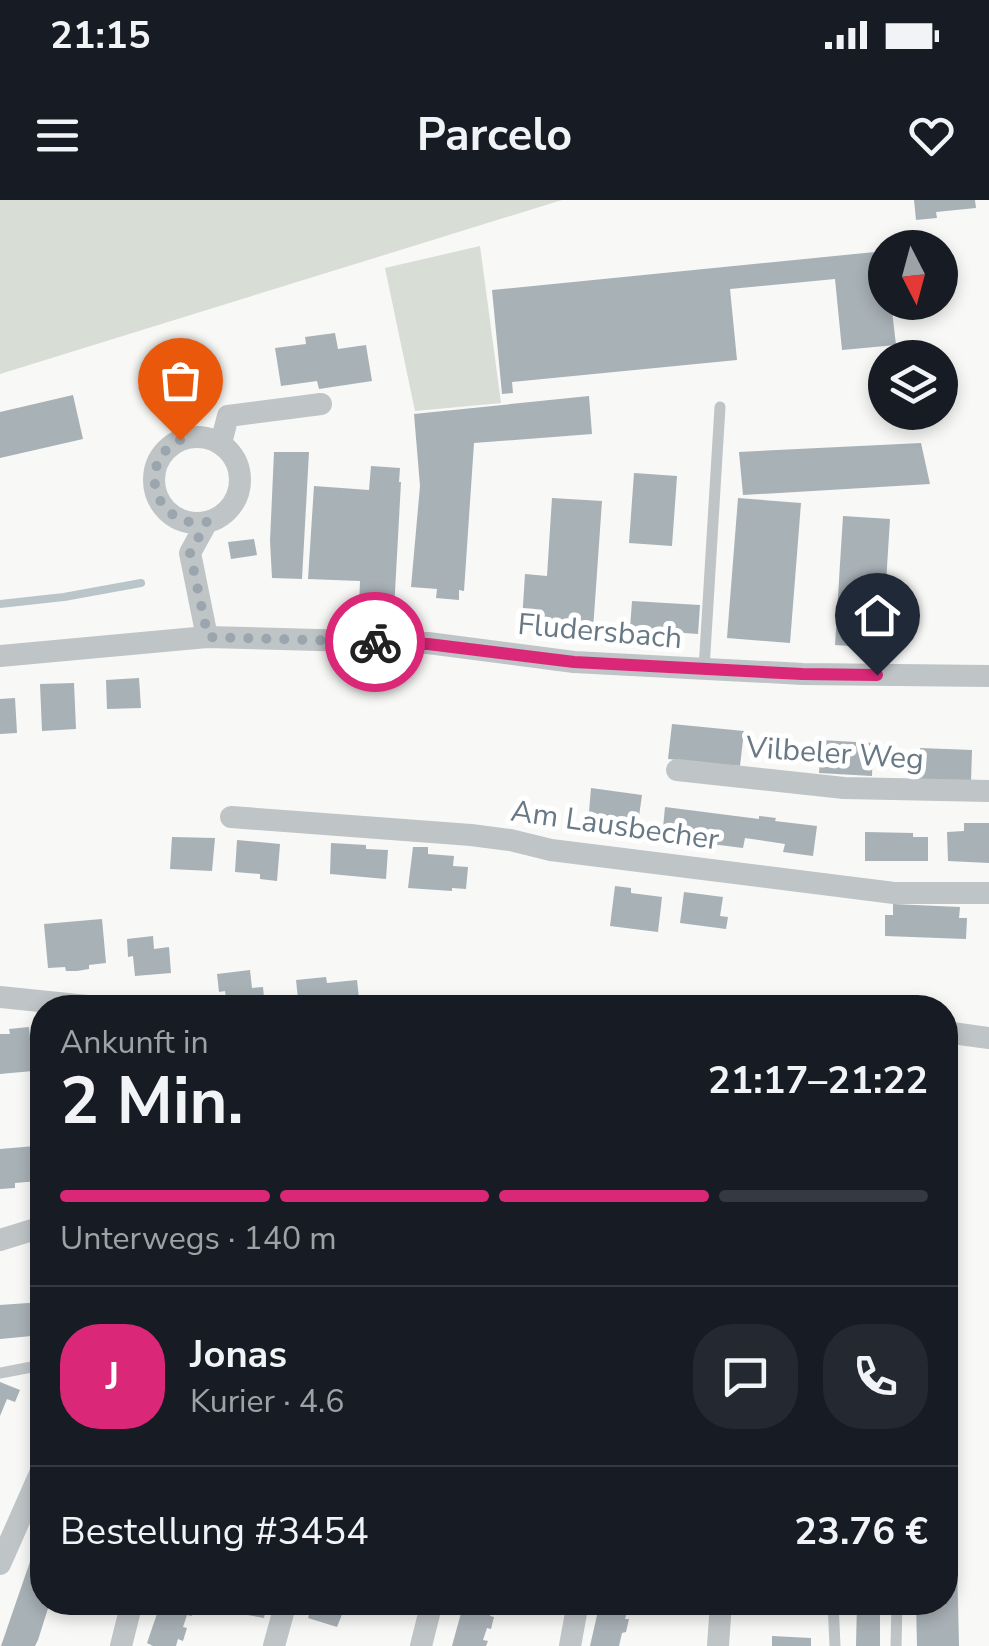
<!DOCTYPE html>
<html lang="de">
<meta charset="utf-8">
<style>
:root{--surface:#171b24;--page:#242831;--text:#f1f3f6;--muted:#9ea1a6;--line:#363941;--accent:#db2777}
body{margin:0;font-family:"Nunito Sans",sans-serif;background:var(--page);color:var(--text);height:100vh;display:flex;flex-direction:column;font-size:38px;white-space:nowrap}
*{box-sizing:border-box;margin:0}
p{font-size:32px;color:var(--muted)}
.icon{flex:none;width:55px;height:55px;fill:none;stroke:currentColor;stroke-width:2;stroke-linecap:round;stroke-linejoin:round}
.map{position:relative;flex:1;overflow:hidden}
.details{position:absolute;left:30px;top:795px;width:928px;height:620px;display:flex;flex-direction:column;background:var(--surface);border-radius:40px;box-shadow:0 5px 15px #0003}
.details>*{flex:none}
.needle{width:65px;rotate:174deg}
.controls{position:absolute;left:868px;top:30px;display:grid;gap:20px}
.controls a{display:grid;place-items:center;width:90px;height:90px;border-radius:50%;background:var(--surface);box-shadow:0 5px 15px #0003;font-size:50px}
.pin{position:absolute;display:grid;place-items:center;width:85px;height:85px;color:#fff;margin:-102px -42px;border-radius:50% 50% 50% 0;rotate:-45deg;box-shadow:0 0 10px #0007}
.pin .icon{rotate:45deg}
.courier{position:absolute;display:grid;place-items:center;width:100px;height:100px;margin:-50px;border:8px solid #db2777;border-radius:50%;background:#fff;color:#222;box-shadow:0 2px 12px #0007}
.summary em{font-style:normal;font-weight:700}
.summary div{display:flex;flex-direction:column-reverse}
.summary{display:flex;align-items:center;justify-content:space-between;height:170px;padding:0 30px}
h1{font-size:65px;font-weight:700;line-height:75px}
.bar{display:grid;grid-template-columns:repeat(4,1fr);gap:15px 10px;align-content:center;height:120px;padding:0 30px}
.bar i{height:12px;border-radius:8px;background:var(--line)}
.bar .on{background:var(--accent)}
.bar p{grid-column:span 4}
.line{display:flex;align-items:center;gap:25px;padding:0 30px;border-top:2px solid var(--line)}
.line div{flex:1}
.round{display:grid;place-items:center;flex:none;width:105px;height:105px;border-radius:40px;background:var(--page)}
.status{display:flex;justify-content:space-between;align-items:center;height:70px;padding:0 50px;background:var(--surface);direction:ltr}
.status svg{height:28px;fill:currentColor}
header{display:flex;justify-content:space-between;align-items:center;height:130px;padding:0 30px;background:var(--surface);font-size:45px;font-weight:700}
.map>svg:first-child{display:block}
.green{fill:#d8ddd5}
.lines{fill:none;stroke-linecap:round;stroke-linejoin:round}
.stream{stroke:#b9c5c9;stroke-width:8}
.building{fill:#a8b1b6}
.lane{stroke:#bfc4c7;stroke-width:11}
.street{stroke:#bfc4c7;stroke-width:22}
.done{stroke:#9aa5ad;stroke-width:10;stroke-dasharray:0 18}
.route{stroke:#db2777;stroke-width:12}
.labels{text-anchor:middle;stroke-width:10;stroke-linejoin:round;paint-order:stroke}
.street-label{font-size:30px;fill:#687985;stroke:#fff}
</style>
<div class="status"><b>21:15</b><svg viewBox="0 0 49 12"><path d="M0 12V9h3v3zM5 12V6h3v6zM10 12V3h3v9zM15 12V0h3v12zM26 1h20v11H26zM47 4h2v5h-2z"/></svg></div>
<header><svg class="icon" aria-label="menu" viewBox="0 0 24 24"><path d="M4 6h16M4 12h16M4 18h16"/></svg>Parcelo<svg class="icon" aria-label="heart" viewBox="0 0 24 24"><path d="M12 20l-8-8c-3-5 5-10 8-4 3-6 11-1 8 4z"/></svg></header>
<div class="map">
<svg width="989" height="1446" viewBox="0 0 989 1446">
<rect width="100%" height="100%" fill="#f8f8f6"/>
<g class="green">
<polygon points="0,0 562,0 0,174"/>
<polygon points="480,46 501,203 415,211 385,68"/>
</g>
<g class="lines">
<polyline class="stream" points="0,404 64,397 141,383"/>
</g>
<g class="building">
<polygon points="914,0 975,0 976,8 936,12 937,18 916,20"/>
<polygon points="885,51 885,102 891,102 896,145 842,150 835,79 730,89 737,160 512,182 513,193 502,194 492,90"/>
<polygon points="335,133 338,149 366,145 372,181 319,189 317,181 281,186 275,148 306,144 305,137"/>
<polygon points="73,195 83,239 0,258 0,212"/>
<polygon points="589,196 592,234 474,243 464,391 459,390 459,400 436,398 437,389 411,387 420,286 414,214"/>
<polygon points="921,243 930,284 743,295 739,252"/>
<polygon points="274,252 309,252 302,379 272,378 270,341"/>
<polygon points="371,266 400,268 399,282 401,282 394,410 359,408 360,381 308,379 314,286 369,290"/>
<polygon points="634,273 677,276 672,346 629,343"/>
<polygon points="552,298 602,301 593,430 538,426 539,422 522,421 525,374 547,376"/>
<polygon points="738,298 801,303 790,443 727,438"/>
<polygon points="843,316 890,319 882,448 835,445"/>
<polygon points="254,339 257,355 231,359 228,342"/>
<polygon points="632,401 700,405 698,434 630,429"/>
<polygon points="139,478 141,508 107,509 106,480"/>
<polygon points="74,483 76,529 42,531 40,484"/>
<polygon points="15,498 17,533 0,534 0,499"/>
<polygon points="672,524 744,531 740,566 668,559"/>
<polygon points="821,540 873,543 872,576 819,573"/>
<polygon points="920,548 972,550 971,582 919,580"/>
<polygon points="591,588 642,595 637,631 588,624"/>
<polygon points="665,607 759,619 759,616 776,618 775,621 817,626 813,656 783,652 785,644 745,638 743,648 671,639 673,629 663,628"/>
<polygon points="964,623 989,623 989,663 948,661 947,632 964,631"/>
<polygon points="865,632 913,633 913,637 928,637 928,661 865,661"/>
<polygon points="172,637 215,638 212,671 170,669"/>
<polygon points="237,640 280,644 277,681 260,679 260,674 235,672"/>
<polygon points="331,643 366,645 366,649 388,650 386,679 330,674"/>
<polygon points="413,647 428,647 428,654 454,656 453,666 468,667 466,689 452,688 452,691 408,688"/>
<polygon points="615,686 631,688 631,693 662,697 658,732 610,726"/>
<polygon points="684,692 723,697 720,716 728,717 726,729 680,723"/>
<polygon points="893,704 960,707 959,718 967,718 966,739 885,736 885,715 893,715"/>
<polygon points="102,719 106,763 89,765 89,769 77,771 66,771 65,767 48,768 44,724"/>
<polygon points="153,736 154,749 169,747 171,773 135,776 133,756 128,757 127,739"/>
<polygon points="250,770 252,788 263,787 265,808 253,808 253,804 227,806 225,791 219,792 217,774"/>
<polygon points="326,777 327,783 357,780 360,808 299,808 296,780"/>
<polygon points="29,827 33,871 0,874 0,834 10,834 9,829"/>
<polygon points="35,946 38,981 15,983 15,988 0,989 0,949"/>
<polygon points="42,1102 42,1135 0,1139 0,1105"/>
<polygon points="0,1182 20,1190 15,1202 7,1199 0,1216"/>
<polygon points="34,1350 42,1353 42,1402 50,1402 38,1440 35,1446 1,1446"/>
<polygon points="945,1359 957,1359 959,1446 917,1446 916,1402 945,1402"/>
<polygon points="161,1402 195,1404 192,1416 187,1415 183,1427 187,1428 183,1441 178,1439 176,1446 153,1446 147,1443"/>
<polygon points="245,1402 267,1402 264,1418 242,1414"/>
<polygon points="313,1402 347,1402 337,1427 308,1418"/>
<polygon points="464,1402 494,1402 490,1416 494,1417 491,1429 487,1428 483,1440 488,1441 486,1446 452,1446"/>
<polygon points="600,1402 633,1402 632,1407 628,1407 625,1419 629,1419 626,1432 622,1433 619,1446 590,1446"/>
<polygon points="857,1402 880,1402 880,1446 856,1446"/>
<polygon points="772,1436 811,1438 811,1446 772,1446"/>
</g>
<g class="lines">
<g class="lane">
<polyline points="704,469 720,207"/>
<polyline points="0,1173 42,1165"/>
<polyline points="833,1402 835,1446"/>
<polyline points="896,1446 897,1402"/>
</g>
<g class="street">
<circle cx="197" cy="280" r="43"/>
<polyline points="221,243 228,216 321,204"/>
<polyline points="207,322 190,353 207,437"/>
<polyline points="0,456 207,437 428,443 574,462 803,474 989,476"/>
<polyline points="677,570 844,588 989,591"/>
<polyline points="231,617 471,635 510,640 551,650 894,693 989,693"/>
<polyline points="0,797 107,808"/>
<polyline points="945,832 989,838"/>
<polyline points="0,1040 42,1027"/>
<polyline points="0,1364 42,1269"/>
<polyline points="121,1446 132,1402"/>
<polyline points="274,1446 286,1402"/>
<polyline points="421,1446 432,1402"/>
<polyline points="570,1446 578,1402"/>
<polyline points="718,1446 721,1402"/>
</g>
</g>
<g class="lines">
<path class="done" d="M180,240C173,245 166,249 161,256C147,280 157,309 182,320C190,323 198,322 207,322L190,353L208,437L375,442"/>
<polyline class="route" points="375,442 428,444 574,462 802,474 877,475"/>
</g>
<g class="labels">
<g class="street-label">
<text transform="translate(600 431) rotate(5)" y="10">Fludersbach</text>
<text transform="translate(835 553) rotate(4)" y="10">Vilbeler Weg</text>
<text transform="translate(615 625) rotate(8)" y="10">Am Lausbecher</text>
</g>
</g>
</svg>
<div class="controls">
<a><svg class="needle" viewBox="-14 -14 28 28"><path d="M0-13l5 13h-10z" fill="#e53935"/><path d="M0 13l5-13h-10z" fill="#9ea1a6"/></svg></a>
<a><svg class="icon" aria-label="layers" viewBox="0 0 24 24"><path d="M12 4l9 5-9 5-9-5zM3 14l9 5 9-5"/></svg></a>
</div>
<div class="pin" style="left:180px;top:240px;background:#ea580c"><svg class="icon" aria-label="bag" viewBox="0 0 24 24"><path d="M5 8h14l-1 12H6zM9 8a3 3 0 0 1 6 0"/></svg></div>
<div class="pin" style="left:877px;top:475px;background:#1f2937"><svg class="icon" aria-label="home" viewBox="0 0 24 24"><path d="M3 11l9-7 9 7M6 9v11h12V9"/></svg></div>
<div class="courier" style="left:375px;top:442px"><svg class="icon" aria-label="bike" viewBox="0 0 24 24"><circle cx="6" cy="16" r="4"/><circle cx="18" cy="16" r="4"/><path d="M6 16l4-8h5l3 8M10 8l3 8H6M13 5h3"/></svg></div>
<section class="details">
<div class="summary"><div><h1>2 Min.</h1><p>Ankunft in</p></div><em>21:17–21:22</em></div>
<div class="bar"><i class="on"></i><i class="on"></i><i class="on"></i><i></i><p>Unterwegs · 140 m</p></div>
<div class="line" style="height:180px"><b class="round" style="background:var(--accent);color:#fff">J</b><div><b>Jonas</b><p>Kurier · 4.6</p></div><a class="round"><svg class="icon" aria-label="chat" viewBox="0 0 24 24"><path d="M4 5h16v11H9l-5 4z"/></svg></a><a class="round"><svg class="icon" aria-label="phone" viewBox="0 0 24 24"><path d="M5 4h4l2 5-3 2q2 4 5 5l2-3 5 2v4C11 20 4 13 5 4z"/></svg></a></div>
<div class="line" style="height:130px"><div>Bestellung #3454</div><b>23.76 €</b></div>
</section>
</div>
